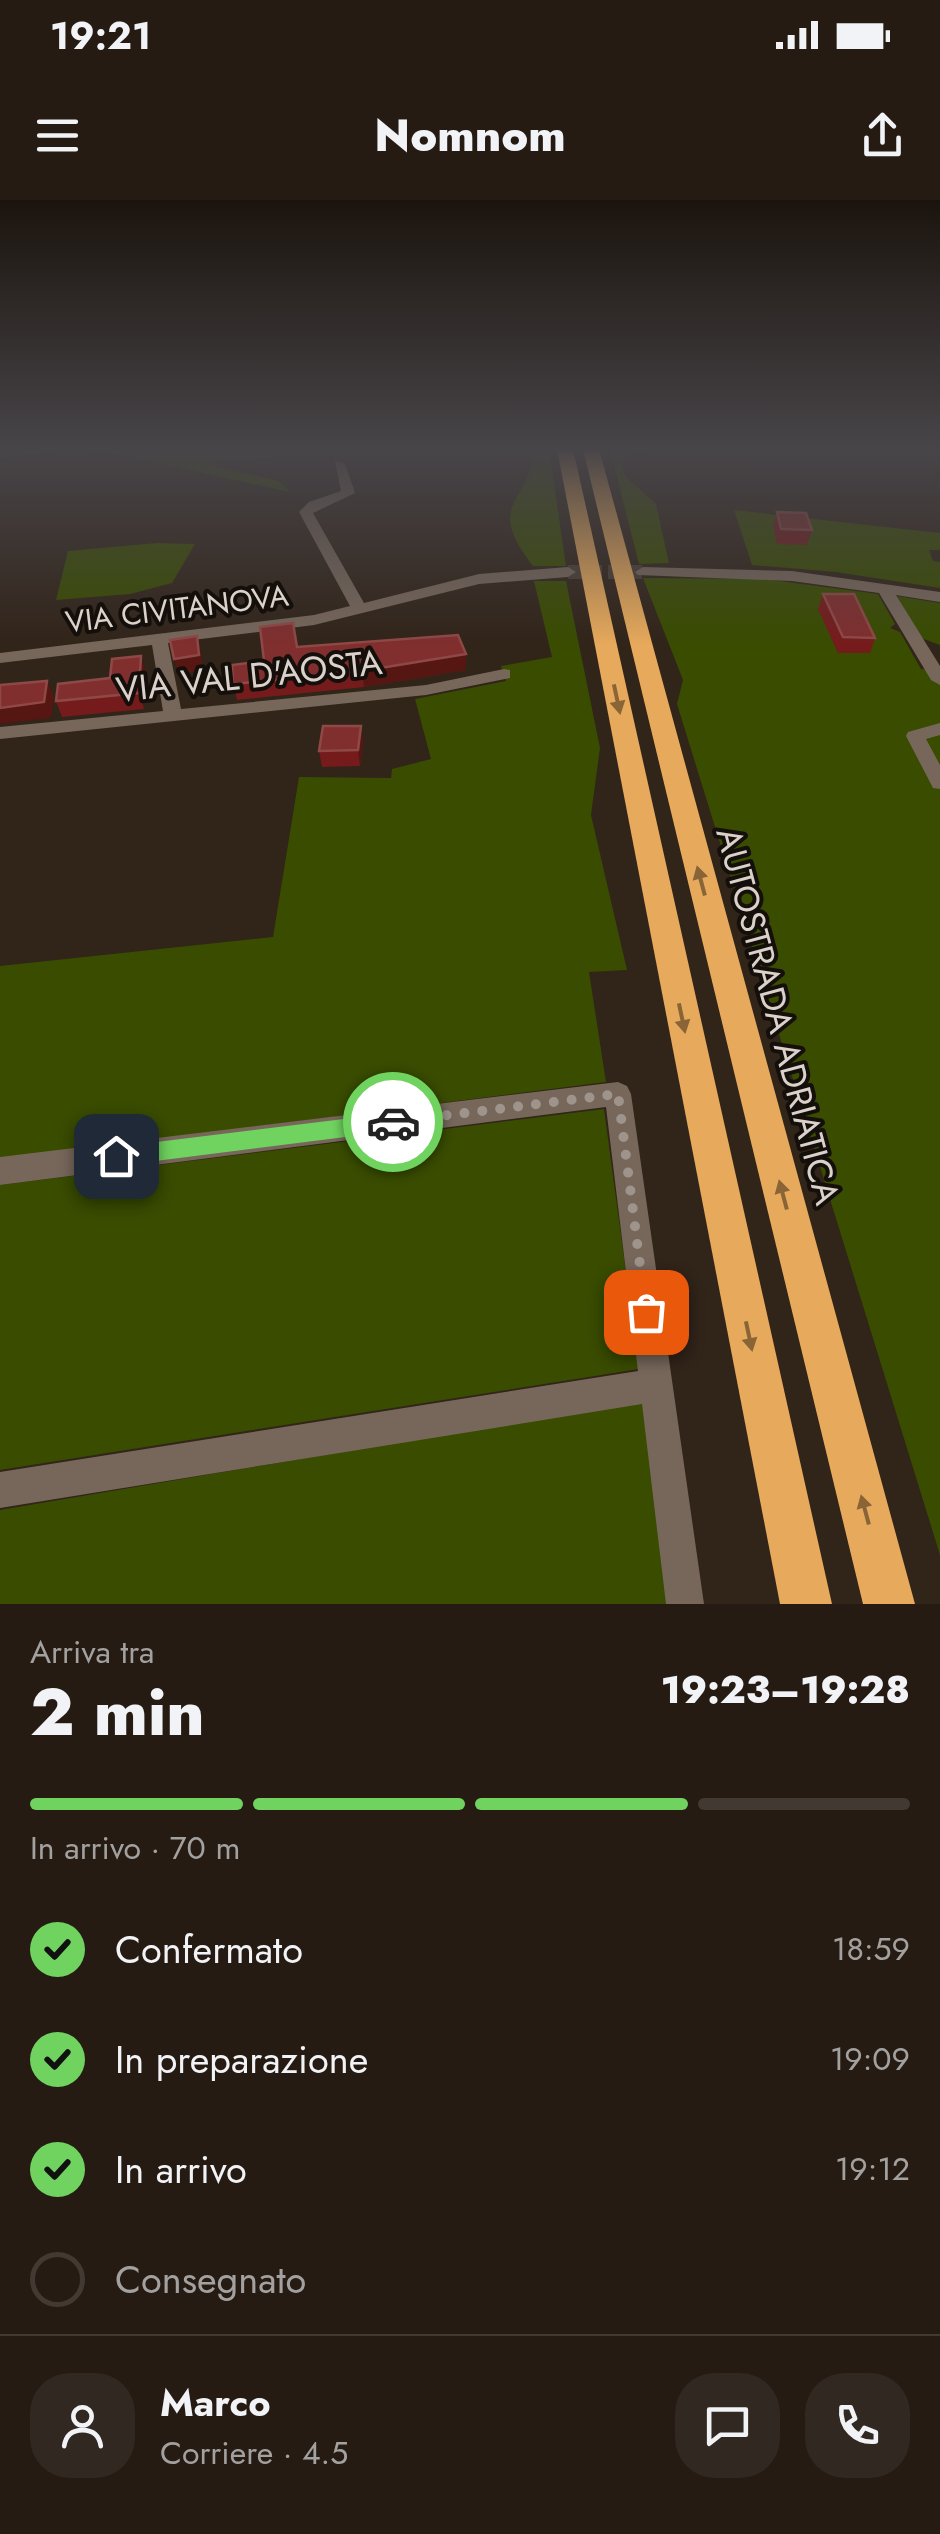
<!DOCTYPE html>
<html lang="it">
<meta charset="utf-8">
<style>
:root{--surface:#251b13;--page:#312821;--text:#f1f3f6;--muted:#a3a1a0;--line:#423933;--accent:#70d35f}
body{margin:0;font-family:Jost,sans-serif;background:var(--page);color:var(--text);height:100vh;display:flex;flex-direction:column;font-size:38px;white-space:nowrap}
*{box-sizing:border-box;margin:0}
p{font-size:32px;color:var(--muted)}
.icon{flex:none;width:55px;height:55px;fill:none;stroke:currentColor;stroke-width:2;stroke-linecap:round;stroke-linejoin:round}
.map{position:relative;height:1404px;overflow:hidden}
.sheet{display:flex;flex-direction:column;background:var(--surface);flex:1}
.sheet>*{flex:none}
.pin{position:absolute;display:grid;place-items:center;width:85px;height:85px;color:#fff;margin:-42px;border-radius:20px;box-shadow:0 5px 15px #0006}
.courier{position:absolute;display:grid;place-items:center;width:100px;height:100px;margin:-50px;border:8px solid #70d35f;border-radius:50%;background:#fff;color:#222;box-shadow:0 2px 12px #0007}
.overview em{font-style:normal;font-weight:800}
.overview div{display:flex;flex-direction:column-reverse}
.overview{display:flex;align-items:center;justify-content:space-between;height:170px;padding:0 30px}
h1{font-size:65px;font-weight:800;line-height:75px}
.bar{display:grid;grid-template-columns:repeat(4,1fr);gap:15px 10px;align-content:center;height:120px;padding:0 30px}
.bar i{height:12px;border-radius:8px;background:var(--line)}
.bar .current{background:var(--accent)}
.bar p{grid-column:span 4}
.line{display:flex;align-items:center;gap:25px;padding:0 30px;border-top:2px solid var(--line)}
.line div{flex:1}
.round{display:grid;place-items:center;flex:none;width:105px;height:105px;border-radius:40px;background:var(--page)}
ol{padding:0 30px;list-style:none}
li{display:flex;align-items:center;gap:30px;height:110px}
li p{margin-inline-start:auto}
li .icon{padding:10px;border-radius:50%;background:var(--accent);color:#111;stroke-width:4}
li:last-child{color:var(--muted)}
li i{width:55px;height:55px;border:5px solid var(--line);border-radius:50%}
.status{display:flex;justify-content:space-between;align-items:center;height:70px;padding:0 50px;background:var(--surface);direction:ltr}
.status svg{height:28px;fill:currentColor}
header{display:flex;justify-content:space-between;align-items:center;height:130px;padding:0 30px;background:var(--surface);font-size:45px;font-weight:800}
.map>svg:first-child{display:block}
.green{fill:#394c00}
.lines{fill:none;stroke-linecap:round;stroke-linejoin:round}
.minor-tunnel{stroke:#4a3e34;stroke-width:14;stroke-dasharray:14 6;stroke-linecap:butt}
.minor{fill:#77675b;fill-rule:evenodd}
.highway{fill:#e7a95b;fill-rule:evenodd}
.wall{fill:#761b1b}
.shaded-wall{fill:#561612}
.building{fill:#802e2e;stroke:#8e4846;stroke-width:2.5}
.oneway{fill:#886437}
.route{fill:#70d35f}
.done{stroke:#9f948c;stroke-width:10;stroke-dasharray:0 18}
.labels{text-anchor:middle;stroke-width:8;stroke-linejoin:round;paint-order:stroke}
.far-street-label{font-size:30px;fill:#dad1ca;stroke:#140f0a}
.street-label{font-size:35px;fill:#dad1ca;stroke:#140f0a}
</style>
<div class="status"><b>19:21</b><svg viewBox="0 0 49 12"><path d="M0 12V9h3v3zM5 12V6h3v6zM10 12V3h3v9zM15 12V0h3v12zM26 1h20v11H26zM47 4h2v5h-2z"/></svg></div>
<header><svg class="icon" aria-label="menu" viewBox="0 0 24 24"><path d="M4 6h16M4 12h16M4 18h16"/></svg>Nomnom<svg class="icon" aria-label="share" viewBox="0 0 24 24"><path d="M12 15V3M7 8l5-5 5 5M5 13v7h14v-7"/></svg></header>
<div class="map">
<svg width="940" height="1404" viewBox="0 0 940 1404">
<rect width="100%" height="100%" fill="#312419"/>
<g class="green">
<polygon points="0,249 202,249 209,256 276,251 276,257 201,263 279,281 290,292 113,253 69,249 0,258"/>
<path d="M535,249H549L566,366H533C484,302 528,306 535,249Z"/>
<polygon points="610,249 667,249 631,252 621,262 625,276 656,304 669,363 639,364"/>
<polygon points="734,310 940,333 940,350 929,350 933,361 940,362 940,388 836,372 752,365"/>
<polygon points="157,343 195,344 172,383 130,394 56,400 68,351"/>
<polygon points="643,378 764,379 878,394 895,424 890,428 900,432 921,469 940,471 940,1355 677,504 683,480"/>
<polygon points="534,381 566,381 600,548 591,615 627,770 589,772 606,882 0,959 0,766 273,737 299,577 391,578 392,569 431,559 415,499 506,481 501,466 552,457"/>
<polygon points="897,396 940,403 940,445 921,438"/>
<polygon points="604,909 639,1169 0,1270 0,985"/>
<polygon points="642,1201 670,1404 0,1404 0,1310"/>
</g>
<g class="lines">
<polyline class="minor-tunnel" points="568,372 643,372"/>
<g class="minor">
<polygon points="335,261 345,264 355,293 313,313 364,403 479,374 568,367 576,372 568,377 479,384 314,425 168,443 181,509 426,485 504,469 510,470 510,478 426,495 0,539 0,527 163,511 152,445 0,463 0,453 314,415 350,406 299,312 309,302 341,291"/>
<polygon points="643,367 792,371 940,392 940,402 896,395 940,466 940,485 931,480 879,393 792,381 638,375 635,372"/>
<polygon points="940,523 940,535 926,539 940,565 940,589 933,588 906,536 908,532"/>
<polygon points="618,882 627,886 631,894 704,1404 666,1404 642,1204 0,1308 0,1272 638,1171 606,907 0,985 0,957"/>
</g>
<g class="highway">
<polygon points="557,249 573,249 832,1404 780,1404"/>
<polygon points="583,249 599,249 915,1404 863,1404"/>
</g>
</g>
<g class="wall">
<polygon points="777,312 812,330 807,345 777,344 773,326"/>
<polygon points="823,394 875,438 870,453 838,453 818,409"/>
<polygon points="297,447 466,470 364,487 237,500 233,484 264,461"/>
<polygon points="146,472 144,509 62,517 56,501 110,478"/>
<polygon points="361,526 363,542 360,566 322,567 319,551"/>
</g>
<g class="shaded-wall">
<polygon points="197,436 201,452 203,471 178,474 174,459"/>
<polygon points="466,454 466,470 364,487 362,471"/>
<polygon points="141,456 146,472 144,509 139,493"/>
<polygon points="47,481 54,497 51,518 0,524 0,508"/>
<polygon points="361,526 363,542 360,566 358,550"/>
</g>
<g class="building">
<polygon points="777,312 806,313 812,330 781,329"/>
<polygon points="823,394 854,394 875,438 843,437"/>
<polygon points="293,423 297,447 458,435 466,454 362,471 233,484 232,465 264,461 260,427"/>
<polygon points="197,436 199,455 174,459 170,440"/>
<polygon points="141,456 139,493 56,501 58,484 110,478 112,459"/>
<polygon points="47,481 44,502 0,508 0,485"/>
<polygon points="323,526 361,526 358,550 319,551"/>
</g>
<defs><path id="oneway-solid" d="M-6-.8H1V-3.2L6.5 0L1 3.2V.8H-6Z" transform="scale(2.5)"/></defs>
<g class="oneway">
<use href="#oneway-solid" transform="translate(617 499) rotate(78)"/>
<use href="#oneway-solid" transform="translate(701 681) rotate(-105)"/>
<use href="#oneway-solid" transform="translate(682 818) rotate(78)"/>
<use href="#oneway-solid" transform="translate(783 995) rotate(-105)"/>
<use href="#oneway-solid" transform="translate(749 1136) rotate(78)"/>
<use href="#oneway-solid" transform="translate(865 1310) rotate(-105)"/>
</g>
<linearGradient id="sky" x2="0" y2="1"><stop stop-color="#1b140e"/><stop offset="0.56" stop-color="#484549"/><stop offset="1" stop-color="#484549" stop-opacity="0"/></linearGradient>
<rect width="940" height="445" fill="url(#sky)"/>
<polygon class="route" points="393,913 403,922 393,931 116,966 106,956 116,947"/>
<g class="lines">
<polyline class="done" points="393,922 618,894 646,1112"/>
</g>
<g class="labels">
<g class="far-street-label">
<text transform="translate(177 409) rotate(-7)" y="10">VIA CIVITANOVA</text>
</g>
<g class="street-label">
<text transform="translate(249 476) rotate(-6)" y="12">VIA VAL D'AOSTA</text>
<text transform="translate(778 816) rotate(75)" y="12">AUTOSTRADA ADRIATICA</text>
</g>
</g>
</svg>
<div class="pin" style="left:646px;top:1112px;background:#ea580c"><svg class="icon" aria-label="bag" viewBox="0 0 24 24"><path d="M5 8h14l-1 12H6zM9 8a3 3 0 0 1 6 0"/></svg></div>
<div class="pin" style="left:116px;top:956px;background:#1f2937"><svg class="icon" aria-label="home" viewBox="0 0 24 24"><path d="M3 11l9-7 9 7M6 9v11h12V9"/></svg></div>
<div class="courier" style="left:393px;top:922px"><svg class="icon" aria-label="car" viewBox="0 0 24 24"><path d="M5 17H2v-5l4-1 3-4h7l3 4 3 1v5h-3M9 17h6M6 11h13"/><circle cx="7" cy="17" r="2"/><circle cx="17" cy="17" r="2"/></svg></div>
</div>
<section class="sheet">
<div class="overview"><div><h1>2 min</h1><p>Arriva tra</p></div><em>19:23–19:28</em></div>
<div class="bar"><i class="current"></i><i class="current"></i><i class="current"></i><i></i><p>In arrivo · 70 m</p></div>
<ol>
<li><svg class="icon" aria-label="check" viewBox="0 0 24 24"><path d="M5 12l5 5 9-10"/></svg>Confermato<p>18:59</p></li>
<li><svg class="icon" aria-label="check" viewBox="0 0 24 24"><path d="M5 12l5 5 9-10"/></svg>In preparazione<p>19:09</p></li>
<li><svg class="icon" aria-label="check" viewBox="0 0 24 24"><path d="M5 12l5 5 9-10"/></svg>In arrivo<p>19:12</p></li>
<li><i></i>Consegnato</li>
</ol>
<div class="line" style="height:180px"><a class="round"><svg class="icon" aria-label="person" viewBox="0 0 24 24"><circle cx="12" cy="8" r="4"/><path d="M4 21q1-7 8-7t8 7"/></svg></a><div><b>Marco</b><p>Corriere · 4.5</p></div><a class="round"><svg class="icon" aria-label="chat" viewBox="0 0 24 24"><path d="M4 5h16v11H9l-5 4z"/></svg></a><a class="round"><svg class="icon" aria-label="phone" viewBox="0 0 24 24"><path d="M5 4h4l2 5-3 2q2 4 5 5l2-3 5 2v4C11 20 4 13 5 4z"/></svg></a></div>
</section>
